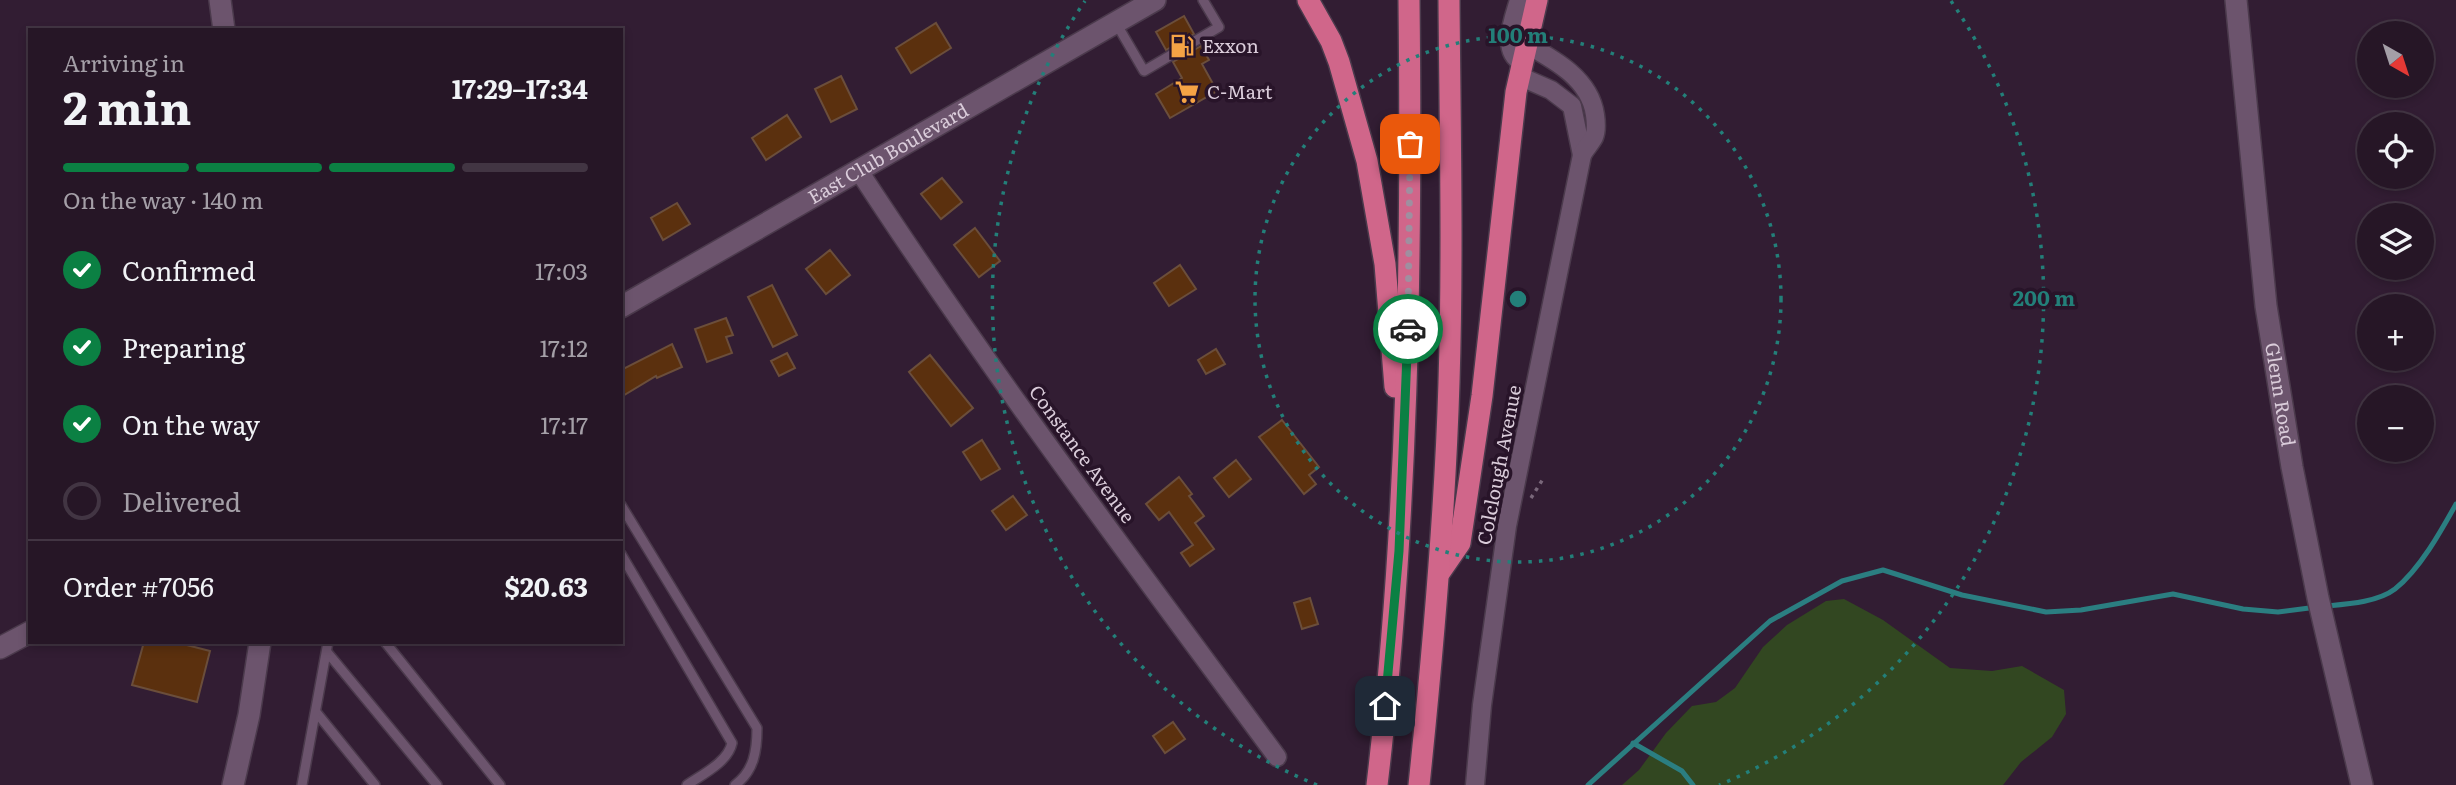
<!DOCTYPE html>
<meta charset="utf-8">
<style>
:root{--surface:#261626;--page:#2e1f2e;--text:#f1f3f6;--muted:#a49fa7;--line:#423543;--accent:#0b8043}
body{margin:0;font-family:Literata,serif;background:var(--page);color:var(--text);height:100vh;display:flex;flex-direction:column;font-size:26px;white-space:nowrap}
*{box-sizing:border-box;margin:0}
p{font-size:23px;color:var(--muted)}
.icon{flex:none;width:38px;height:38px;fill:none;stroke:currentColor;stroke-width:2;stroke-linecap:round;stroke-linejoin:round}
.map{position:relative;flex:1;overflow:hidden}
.drawer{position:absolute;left:28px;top:28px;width:595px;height:616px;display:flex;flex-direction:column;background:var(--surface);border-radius:0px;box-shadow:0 4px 10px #0003,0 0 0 2px var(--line)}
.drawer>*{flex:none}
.needle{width:46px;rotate:141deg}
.tools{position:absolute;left:2357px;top:21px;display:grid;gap:14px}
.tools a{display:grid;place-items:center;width:77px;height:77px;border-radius:50%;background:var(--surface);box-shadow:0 4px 10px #0003,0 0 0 2px var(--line);font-size:35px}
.pin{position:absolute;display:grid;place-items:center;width:60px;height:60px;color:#fff;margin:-30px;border-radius:14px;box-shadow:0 4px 10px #0006}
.courier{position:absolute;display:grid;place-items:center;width:70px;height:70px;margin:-35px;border:5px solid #0b8043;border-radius:50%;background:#fff;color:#222;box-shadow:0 2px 9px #0007}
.head em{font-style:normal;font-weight:700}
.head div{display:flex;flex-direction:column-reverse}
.head{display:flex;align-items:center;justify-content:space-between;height:119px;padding:0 35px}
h1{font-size:46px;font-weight:700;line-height:52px}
.bar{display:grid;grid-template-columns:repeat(4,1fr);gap:10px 7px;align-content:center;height:84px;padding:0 35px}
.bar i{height:9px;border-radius:5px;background:var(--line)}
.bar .active{background:var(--accent)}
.bar p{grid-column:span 4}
.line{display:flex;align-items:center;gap:18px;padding:0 35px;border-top:2px solid var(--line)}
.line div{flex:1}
ol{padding:0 35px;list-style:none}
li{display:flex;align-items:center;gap:21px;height:77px}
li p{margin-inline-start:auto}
li .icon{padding:7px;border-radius:50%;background:var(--accent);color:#fff;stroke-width:4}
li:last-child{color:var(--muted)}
li i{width:38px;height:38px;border:4px solid var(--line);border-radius:50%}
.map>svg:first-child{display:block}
.green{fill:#324721}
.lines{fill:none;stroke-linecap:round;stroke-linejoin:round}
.stream{stroke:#2b7e81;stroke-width:5}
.building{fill:#5b300e;stroke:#6b4e3b;stroke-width:2}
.lane-casing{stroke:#4b3a4c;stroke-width:12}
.street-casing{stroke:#4b3a4c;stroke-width:21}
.secondary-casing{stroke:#4b3a4c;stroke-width:24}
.highway-casing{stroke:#4b3a4c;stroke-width:24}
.path{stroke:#79677a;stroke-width:3.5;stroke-dasharray:3.5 5;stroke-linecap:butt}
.lane{stroke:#6c546d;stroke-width:9}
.street{stroke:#6c546d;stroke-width:18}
.secondary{stroke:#6c546d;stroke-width:21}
.highway{stroke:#d0668a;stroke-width:21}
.done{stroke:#9f8fa0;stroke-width:7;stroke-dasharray:0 12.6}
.route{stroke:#0b8043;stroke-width:9}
.ring{fill:none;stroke:#237f79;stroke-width:3.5;stroke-dasharray:3.5 7}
.labels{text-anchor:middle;stroke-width:7;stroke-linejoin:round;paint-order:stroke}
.poi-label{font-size:19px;fill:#daccda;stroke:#281429;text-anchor:start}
.street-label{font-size:19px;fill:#daccda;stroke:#281429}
.centre{fill:#237f79;stroke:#281429;stroke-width:3.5}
.ring-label{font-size:21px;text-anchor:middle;font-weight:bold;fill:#237f79;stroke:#281429;stroke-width:7;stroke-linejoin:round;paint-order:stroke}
</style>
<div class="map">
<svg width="2456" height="785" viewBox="0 0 2456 785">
<rect width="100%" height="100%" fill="#321d33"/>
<polygon class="green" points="1844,599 1883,620 1950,668 1992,671 2022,666 2064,690 2066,714 2052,737 2021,762 2003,785 1622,785 1639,770 1666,733 1692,706 1716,702 1735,688 1763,647 1787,625 1826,601"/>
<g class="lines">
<g class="stream">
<path d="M2326,606C2348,604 2378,602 2395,589C2420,569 2441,531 2456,504"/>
<polyline points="1633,743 1682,771 1693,785"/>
<polyline points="1588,785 1770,621 1842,581 1883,570 1962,595 2046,612 2081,610 2173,594 2243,609 2278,612 2317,607"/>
</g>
</g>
<g class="building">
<polygon points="1184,16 1194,34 1166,50 1156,32"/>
<polygon points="936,23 951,48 911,73 896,48"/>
<polygon points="1201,46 1209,60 1202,64 1217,91 1170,118 1156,94 1182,78 1173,62"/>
<polygon points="841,76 857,109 831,122 815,89"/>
<polygon points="787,115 801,137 766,160 752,138"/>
<polygon points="942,178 962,202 941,219 921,194"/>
<polygon points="677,203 690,224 663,240 651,218"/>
<polygon points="975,228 1000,261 979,277 954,245"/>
<polygon points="830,250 850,275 826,294 806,269"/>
<polygon points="1180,265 1196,289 1169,306 1154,283"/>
<polygon points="772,285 797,335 773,347 748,297"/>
<polygon points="726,318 733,335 726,337 732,353 707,362 695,329"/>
<polygon points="672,344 682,367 657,378 656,376 621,397 621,370"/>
<polygon points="1216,349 1225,364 1206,374 1198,360"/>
<polygon points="787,353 795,368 779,376 771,361"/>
<polygon points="930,355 973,408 951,426 909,372"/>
<polygon points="1282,420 1319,467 1309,475 1316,484 1304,494 1259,437"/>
<polygon points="982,440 1000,469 981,480 963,452"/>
<polygon points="1236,460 1251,479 1229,497 1214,478"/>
<polygon points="1179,477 1192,494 1189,496 1204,516 1195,523 1214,549 1190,566 1181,553 1193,545 1169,512 1159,520 1146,504"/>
<polygon points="1013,496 1027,515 1006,530 992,511"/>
<polygon points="1310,598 1318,624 1302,629 1294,603"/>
<polygon points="144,642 175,642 210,651 197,702 132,685"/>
<polygon points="1173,722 1185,739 1165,753 1153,736"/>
</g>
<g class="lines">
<g class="lane-casing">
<g id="lane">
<polyline points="1116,23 1144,71 1219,27 1203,0"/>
<path d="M621,505L757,728C757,751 754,771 735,785"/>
<path d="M621,554L732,743C728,762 703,774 687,785"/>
<polyline points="385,642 500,785"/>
<polyline points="327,652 437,785"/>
<polyline points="316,712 375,785"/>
<polyline points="302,785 328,642"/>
</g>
</g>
<g class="street-casing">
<g id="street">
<path d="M1519,0C1514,18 1500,51 1522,62"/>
<polyline points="1519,76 1551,90 1572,106 1582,155"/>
<path d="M859,171C990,372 1135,564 1277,757"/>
<path d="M1475,785L1482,705L1507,526L1582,155C1585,149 1591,143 1594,137C1597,130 1596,122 1595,115C1590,79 1555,60 1526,44"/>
</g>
</g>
<g class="secondary-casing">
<g id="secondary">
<polyline points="220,0 224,30"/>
<path id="s1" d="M2236,0L2266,306L2292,467L2318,598L2362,785"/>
<path id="s2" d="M621,307L1155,0"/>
<polyline points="0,648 30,632"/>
<polyline points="233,785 249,715 260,642"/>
</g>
</g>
<g class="highway-casing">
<g id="highway">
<polyline points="1308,0 1331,41 1339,62 1367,161 1385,264 1395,387"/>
<polyline points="1440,572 1460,543 1482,396 1516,92 1537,0"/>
<path d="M1377,785C1408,524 1412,262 1409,0"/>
<path d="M1419,785C1433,651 1445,517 1449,382C1453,255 1450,127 1449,0"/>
</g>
</g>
<polyline class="path" points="1531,498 1543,479"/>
<use href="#lane" class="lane"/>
<use href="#street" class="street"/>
<use href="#secondary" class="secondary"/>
<use href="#highway" class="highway"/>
</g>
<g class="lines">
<polyline class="done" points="1408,329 1410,144"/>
<polyline class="route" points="1385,706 1399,551 1408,329"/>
</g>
<g class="ring">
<circle cx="1518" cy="299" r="263"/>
<path d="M1317 785A526 526 0 0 1 1085 1M1951 1A526 526 0 0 1 1719 785"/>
</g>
<defs>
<g id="fuel-bare" transform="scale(1.89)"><path d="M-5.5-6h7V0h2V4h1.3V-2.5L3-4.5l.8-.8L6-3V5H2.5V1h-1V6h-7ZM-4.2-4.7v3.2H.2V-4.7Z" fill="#f5a345" stroke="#281429" stroke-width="2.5" paint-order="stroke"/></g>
<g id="supermarket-bare" transform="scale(1.89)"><path d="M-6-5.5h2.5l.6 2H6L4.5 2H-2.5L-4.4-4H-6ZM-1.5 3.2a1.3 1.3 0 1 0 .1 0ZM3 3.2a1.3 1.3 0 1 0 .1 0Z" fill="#f5a345" stroke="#281429" stroke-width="2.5" paint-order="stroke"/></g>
</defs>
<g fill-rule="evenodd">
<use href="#fuel-bare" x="1182" y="46"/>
<use href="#supermarket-bare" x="1187" y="92"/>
</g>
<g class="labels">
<g class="poi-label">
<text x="1202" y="53">Exxon</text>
<text x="1207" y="99">C-Mart</text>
</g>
<g class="street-label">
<text dy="7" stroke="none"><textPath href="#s2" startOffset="308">East Club Boulevard</textPath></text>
<text dy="7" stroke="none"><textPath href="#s1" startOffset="397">Glenn Road</textPath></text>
<text transform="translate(1082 454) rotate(54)" y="7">Constance Avenue</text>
<text transform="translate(1499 465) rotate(-79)" y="7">Colclough Avenue</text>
</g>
</g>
<circle cx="1518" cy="299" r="10" class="centre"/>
<g class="ring-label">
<text x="1518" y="43">100 m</text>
<text x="2044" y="306">200 m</text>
</g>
</svg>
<div class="tools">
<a><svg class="needle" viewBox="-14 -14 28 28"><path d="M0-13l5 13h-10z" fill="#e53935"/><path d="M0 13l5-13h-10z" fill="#a49fa7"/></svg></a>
<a><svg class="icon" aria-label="locate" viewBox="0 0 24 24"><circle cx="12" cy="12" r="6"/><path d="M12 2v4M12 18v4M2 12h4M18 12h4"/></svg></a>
<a><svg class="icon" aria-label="layers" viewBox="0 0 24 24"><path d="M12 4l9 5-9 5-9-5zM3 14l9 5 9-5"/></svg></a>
<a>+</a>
<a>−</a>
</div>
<div class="pin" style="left:1410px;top:144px;background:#ea580c"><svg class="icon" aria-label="bag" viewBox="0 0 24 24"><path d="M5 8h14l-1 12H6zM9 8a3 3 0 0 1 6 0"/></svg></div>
<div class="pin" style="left:1385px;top:706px;background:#1f2937"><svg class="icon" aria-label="home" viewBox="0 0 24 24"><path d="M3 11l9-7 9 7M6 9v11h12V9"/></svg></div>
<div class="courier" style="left:1408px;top:329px"><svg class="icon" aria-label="car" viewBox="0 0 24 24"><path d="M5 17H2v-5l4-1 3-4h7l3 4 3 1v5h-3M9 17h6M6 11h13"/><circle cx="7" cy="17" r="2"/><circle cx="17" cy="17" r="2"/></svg></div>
<section class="drawer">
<div class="head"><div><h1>2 min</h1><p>Arriving in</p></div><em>17:29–17:34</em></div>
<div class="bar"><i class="active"></i><i class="active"></i><i class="active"></i><i></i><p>On the way · 140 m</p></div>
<ol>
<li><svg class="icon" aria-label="check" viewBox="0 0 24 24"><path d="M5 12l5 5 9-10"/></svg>Confirmed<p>17:03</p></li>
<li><svg class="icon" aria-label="check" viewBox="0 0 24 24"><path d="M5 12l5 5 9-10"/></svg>Preparing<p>17:12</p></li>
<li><svg class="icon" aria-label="check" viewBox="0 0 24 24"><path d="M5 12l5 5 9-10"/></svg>On the way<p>17:17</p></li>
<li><i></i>Delivered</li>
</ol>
<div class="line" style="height:91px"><div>Order #7056</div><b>$20.63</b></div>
</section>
</div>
